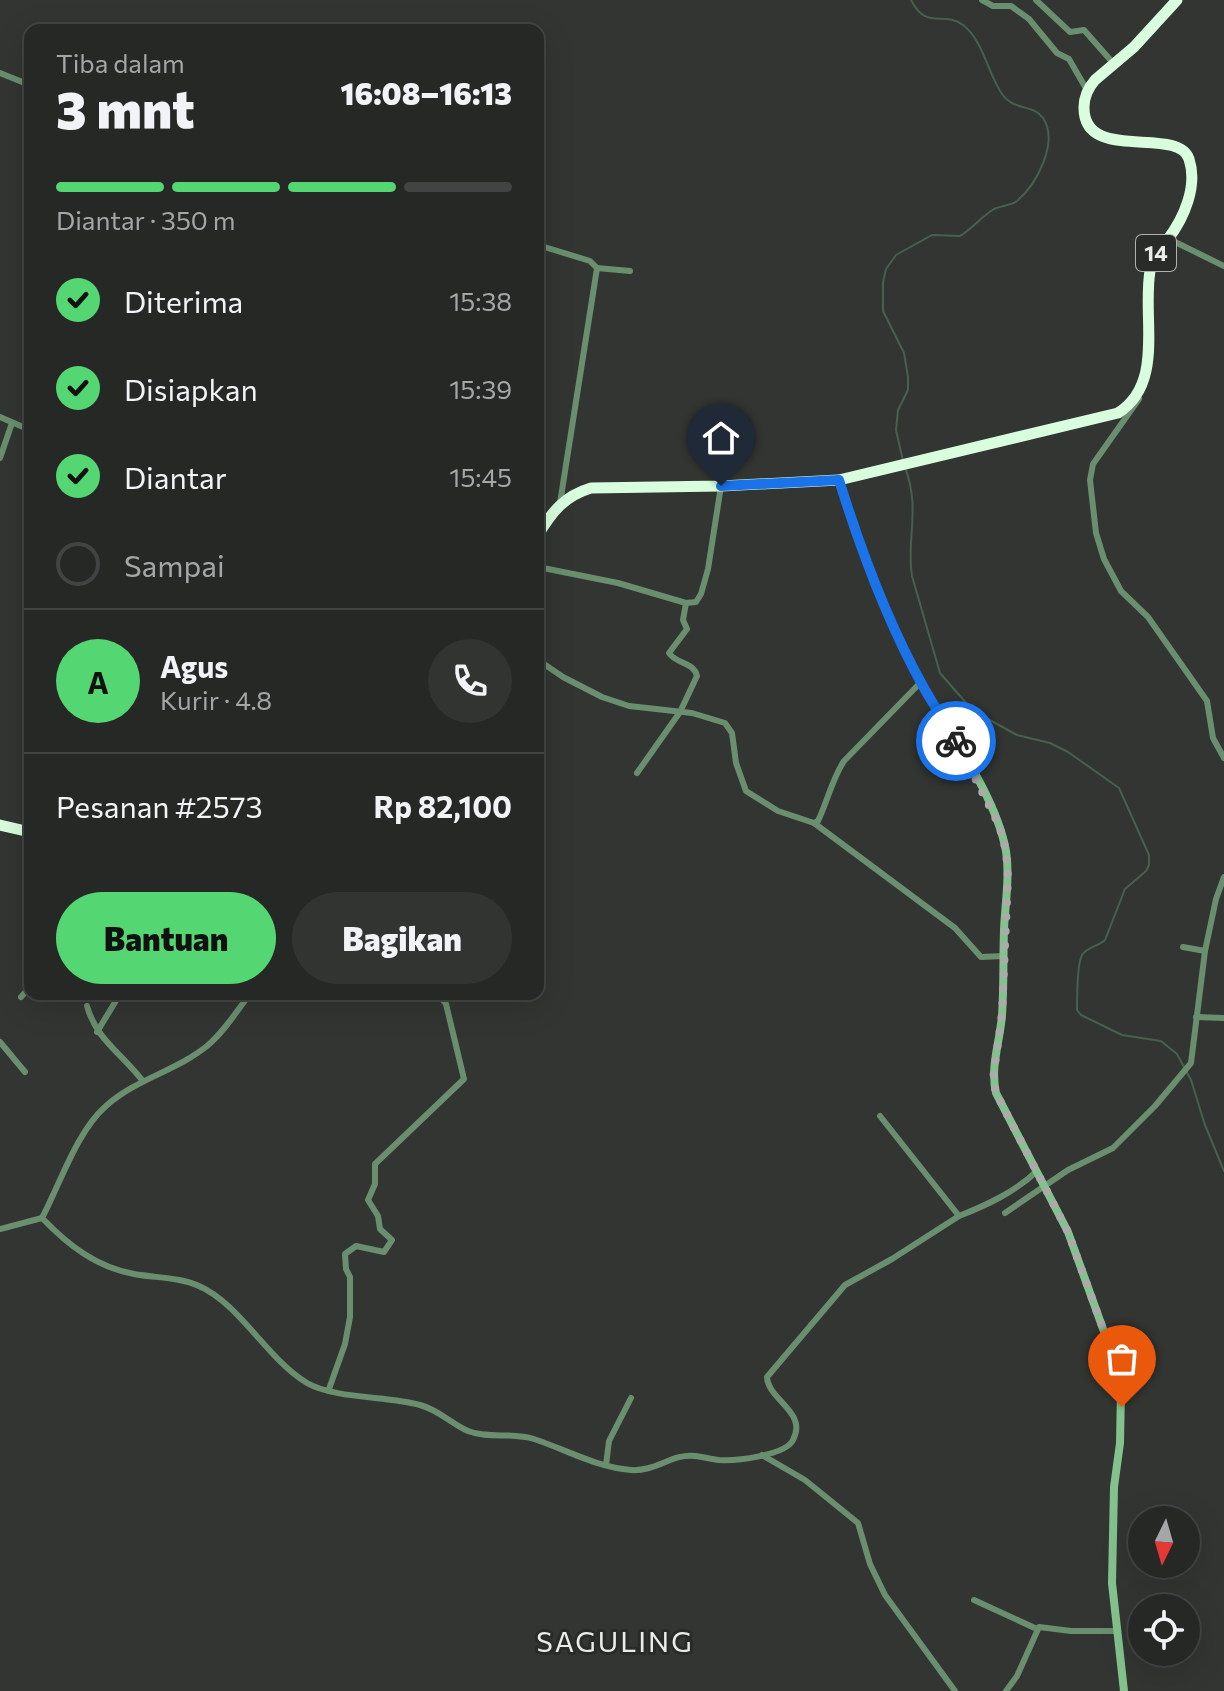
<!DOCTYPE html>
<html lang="id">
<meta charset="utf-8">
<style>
:root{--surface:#262826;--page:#323432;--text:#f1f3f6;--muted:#a4a6a7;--line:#424443;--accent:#54d672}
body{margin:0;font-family:Commissioner,sans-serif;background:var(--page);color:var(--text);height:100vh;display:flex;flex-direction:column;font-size:30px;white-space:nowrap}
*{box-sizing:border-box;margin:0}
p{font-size:26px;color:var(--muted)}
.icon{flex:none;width:44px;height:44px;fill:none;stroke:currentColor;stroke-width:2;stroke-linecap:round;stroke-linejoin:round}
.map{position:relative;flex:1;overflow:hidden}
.side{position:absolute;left:24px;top:24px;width:520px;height:976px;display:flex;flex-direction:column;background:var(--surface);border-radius:16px;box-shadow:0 8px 32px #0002,0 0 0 2px var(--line)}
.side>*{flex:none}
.needle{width:52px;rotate:185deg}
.fabs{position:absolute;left:1128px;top:1506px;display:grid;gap:16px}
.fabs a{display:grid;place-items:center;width:72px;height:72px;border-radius:50%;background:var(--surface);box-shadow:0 8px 32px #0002,0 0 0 2px var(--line);font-size:40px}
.pin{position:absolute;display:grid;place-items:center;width:68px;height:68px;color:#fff;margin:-82px -34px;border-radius:50% 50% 50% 0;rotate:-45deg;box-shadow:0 0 8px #0007}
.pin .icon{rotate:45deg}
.courier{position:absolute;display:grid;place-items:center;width:80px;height:80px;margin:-40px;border:6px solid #1a73e8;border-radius:50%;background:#fff;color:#222;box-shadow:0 2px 10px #0007}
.summary em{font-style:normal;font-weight:800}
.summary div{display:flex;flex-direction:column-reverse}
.summary{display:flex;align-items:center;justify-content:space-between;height:136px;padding:0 32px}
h1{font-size:52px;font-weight:800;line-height:60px}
.bar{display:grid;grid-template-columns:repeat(4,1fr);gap:12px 8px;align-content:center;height:96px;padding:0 32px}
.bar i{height:10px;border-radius:6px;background:var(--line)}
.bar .current{background:var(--accent)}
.bar p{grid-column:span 4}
.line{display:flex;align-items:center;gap:20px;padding:0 32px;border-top:2px solid var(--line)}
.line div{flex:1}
.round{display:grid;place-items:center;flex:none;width:84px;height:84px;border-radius:42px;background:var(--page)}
ol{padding:0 32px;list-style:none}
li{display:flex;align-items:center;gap:24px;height:88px}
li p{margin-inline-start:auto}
li .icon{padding:8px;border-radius:50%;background:var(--accent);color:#111;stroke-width:4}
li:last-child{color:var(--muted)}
li i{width:44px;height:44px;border:4px solid var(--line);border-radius:50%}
.cta{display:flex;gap:16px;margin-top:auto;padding:16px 32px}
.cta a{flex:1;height:92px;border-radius:48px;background:var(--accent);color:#111;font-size:32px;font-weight:800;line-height:92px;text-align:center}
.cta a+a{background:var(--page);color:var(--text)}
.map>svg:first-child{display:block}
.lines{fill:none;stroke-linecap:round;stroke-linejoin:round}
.stream{stroke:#46614c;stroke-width:2}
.street{stroke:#698f6e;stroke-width:6}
.secondary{stroke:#84c28d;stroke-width:8}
.highway{stroke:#d9fedd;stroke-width:11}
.done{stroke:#aaacaa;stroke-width:8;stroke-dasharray:0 14.4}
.route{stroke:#1a73e8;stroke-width:10}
.labels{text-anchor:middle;stroke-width:6;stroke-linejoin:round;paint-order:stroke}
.shield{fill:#282b28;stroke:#b0b2b0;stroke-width:2}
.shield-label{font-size:22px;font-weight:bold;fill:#eaecea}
.quarter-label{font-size:28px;letter-spacing:2px;fill:#eaecea;stroke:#282b28}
</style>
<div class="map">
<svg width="1224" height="1691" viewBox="0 0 1224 1691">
<rect width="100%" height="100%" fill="#323532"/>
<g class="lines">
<g class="stream">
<path d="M903,461L896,430L898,410L908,390V377L904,353L883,311V282L886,269L896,255L932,235L960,236C972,229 982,216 994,209C1002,205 1010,206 1017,201C1037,184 1059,142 1043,118C1032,103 1015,112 1002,94C988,74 983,40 963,25C942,10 927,31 911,0"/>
<path d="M905,467C921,511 906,536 912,576L940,673L968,705L979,714L1017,735L1050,743L1068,752L1119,788L1149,855V865L1146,871L1125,889L1105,940C1099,946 1087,947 1082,955C1077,964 1077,998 1077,1010L1081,1015L1122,1035L1161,1041L1177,1054L1191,1080L1205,1125L1224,1171"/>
</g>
<g class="street">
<polyline points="982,0 993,6 1011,6 1029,19 1057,53 1069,59 1088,92"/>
<polyline points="1036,0 1070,32 1084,30 1114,64"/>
<polyline points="0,73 30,85"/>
<polyline points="1169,239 1224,266"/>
<polyline points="538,245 590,261 597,268 560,503"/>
<polyline points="597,268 630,271"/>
<polyline points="1139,399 1093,464 1090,480 1096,533 1104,559 1121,591 1148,617 1207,701 1213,738 1224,758"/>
<polyline points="0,417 30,430"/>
<polyline points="0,458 12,423"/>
<polyline points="538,567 618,583 686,603 696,602 701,594 708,569 721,486"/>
<polyline points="538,660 563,677 602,697 629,706 692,713 725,723 732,733 736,763 746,791 778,811 814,823 955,928 981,957 1003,956"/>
<path d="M637,773L680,712L697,676C694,662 676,664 669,653L687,629L683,620L686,603"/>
<path d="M814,823L818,821C827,802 833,777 844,761L921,682"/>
<polyline points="1183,947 1205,951"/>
<path d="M250,994C236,1012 224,1032 207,1046C176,1071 136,1079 106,1106C77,1131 60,1184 42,1218C68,1245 96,1267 134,1274C156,1278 179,1277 199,1286C240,1304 267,1359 307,1383C335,1399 388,1396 420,1405C439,1410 450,1423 468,1431C488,1439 512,1432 534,1439C567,1450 596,1467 631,1470C655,1472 673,1453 695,1456C703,1457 711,1459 719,1460C735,1461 785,1456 793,1440C808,1412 768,1400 767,1377L845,1285L892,1259L959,1216C987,1205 1015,1192 1037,1171"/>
<polyline points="21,997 30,987"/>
<path d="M87,1006C96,1039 121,1053 142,1080"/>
<polyline points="1196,1017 1224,1018"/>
<polyline points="97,1032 120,994"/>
<polyline points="0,1042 25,1072"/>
<polyline points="880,1116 959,1216"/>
<polyline points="1005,1213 1068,1170 1113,1148 1155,1106 1191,1063 1205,951 1216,899 1224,877"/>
<polyline points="0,1229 42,1218"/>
<polyline points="329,1389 345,1344 350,1317 350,1277 346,1269 345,1254 356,1246 384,1252 392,1240 380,1229 378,1216 368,1200 375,1184 375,1164 464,1079 446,1004 438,994"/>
<polyline points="762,1455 805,1480 858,1523 870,1564 885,1595 955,1691"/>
<polyline points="606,1465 609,1441 631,1398"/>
<polyline points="974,1600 1037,1629"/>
<polyline points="1006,1691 1017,1676 1039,1627 1071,1631 1118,1631"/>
</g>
<path class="secondary" d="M839,480C861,551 888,622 924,688C951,736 996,796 1006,851C1010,877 1005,904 1004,930C1003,958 1004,987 1002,1015C1000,1042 990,1066 996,1093L1068,1232L1115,1362L1121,1389L1120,1443L1114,1487L1112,1583L1124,1691"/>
<g class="highway">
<path d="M538,535C552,512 564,496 591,488L721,486L839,480L1118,413C1165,383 1142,318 1150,271C1152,257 1160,250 1168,239C1184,218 1198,186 1189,159C1178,125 1083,164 1084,107C1084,97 1089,87 1095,80L1134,47L1177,0"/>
<polyline points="0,825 30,832"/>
</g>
</g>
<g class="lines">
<polyline class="done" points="956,741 999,825 1006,851 1008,878 1002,1014 993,1079 996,1093 1068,1232 1115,1362 1122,1407"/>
<path class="route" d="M721,486L839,480C861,551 887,622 924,688C934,706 946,723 956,741"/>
</g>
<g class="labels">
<rect class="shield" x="1136" y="235" width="40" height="36" rx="6"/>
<g class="shield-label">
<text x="1156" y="261">14</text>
</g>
<g class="quarter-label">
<text x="615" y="1652">SAGULING</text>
</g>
</g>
</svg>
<div class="fabs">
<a><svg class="needle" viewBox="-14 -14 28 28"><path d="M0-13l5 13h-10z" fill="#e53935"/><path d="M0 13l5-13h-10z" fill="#a4a6a7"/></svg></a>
<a><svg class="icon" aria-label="locate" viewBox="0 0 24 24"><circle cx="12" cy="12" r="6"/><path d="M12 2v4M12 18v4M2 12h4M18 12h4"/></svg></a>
</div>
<div class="pin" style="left:1122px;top:1407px;background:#ea580c"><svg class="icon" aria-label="bag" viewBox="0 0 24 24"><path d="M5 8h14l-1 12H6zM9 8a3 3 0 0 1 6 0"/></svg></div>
<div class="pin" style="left:721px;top:486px;background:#1f2937"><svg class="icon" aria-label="home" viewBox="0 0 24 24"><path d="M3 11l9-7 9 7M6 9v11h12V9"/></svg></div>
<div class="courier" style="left:956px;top:741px"><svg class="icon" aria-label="bike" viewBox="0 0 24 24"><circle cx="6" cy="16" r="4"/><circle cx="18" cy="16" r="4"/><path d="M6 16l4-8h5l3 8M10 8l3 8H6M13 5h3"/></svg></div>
<section class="side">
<div class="summary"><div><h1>3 mnt</h1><p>Tiba dalam</p></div><em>16:08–16:13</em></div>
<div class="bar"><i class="current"></i><i class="current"></i><i class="current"></i><i></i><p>Diantar · 350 m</p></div>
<ol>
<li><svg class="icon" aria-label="check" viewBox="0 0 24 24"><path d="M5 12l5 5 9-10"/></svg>Diterima<p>15:38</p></li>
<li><svg class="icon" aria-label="check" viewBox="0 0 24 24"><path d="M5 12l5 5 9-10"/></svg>Disiapkan<p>15:39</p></li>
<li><svg class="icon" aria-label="check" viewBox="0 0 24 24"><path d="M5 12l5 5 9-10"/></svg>Diantar<p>15:45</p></li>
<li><i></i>Sampai</li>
</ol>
<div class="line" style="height:144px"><b class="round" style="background:var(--accent);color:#111">A</b><div><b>Agus</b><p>Kurir · 4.8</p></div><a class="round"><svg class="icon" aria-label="phone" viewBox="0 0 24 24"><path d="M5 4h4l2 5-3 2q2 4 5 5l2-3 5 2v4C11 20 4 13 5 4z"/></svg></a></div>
<div class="line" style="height:104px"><div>Pesanan #2573</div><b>Rp 82,100</b></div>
<div class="cta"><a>Bantuan</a><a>Bagikan</a></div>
</section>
</div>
